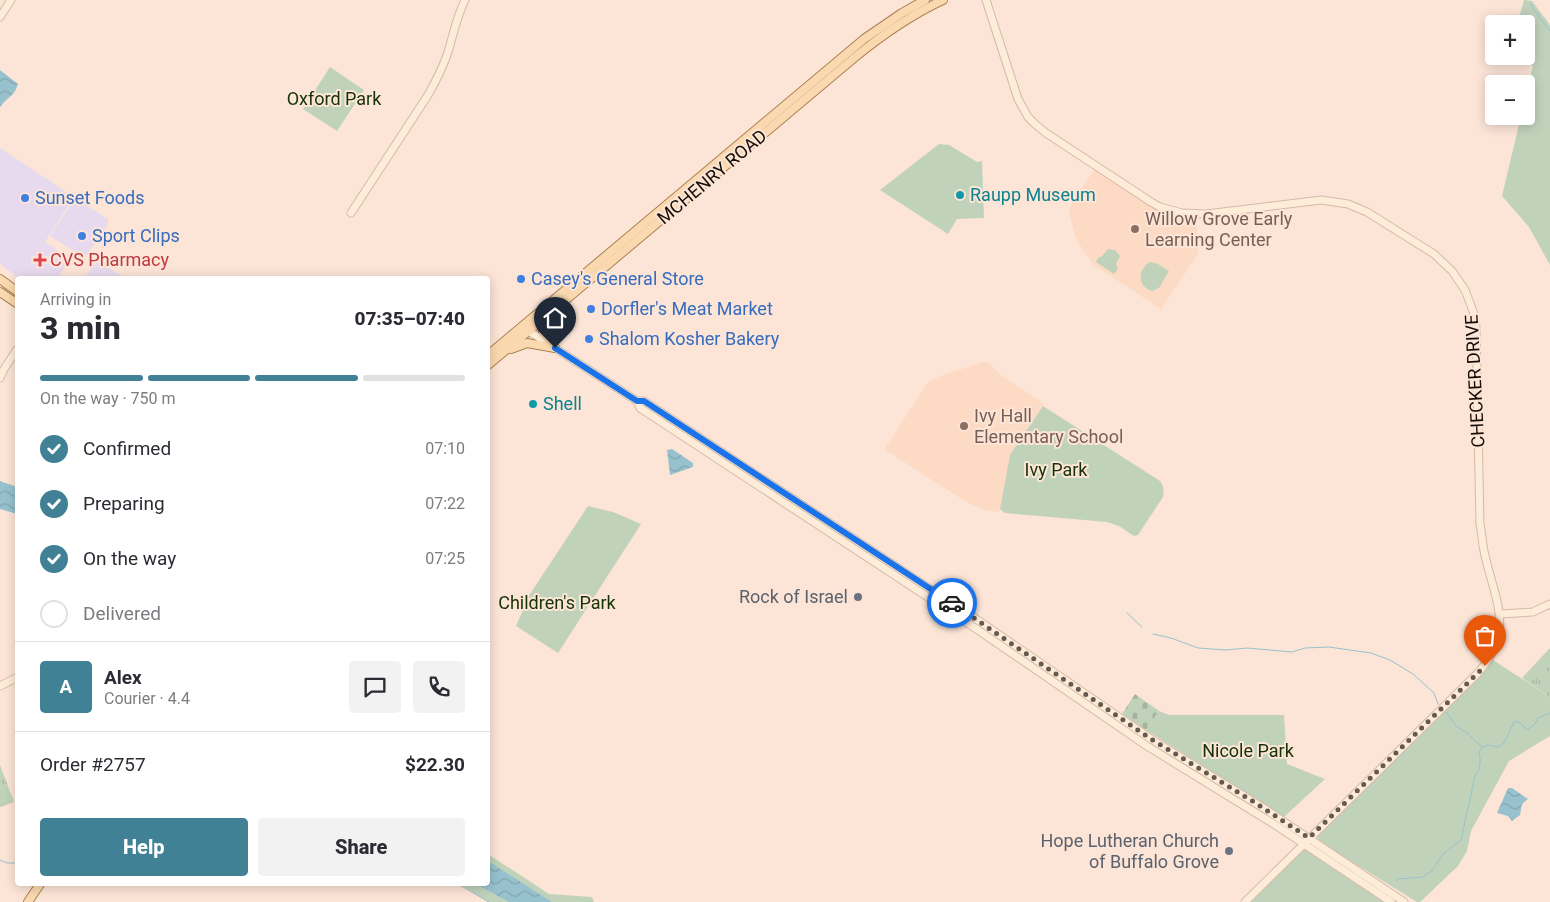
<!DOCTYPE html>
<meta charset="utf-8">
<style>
:root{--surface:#fff;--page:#f2f2f3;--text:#2b2b33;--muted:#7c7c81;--line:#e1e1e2;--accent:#418195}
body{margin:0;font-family:Roboto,sans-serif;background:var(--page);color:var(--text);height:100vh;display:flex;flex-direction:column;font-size:19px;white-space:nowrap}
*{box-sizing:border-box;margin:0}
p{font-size:16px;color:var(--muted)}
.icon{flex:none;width:28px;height:28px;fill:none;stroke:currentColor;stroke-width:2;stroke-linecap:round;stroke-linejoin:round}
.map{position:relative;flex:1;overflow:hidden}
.side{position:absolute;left:15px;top:276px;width:475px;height:610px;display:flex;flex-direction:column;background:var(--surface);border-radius:5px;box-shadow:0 2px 12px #0003}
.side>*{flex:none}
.fabs{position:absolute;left:1485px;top:15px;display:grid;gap:10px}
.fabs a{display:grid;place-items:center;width:50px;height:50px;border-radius:5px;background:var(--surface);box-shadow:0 2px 12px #0003;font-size:25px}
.pin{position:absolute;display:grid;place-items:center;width:42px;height:42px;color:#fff;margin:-51px -21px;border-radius:50% 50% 50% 0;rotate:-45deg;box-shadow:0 0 5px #0007}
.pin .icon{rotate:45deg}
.courier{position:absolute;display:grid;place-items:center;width:50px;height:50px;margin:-25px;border:4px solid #1a73e8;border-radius:50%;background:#fff;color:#222;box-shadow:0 1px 6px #0007}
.headline em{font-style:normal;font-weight:800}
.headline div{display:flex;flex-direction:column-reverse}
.headline{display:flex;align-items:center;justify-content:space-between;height:85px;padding:0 25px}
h1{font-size:32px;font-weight:800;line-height:38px}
.bar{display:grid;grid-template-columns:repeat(4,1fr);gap:8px 5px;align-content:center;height:60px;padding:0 25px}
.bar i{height:6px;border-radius:4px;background:var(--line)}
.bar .active{background:var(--accent)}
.bar p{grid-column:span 4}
.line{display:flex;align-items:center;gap:12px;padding:0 25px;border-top:1px solid var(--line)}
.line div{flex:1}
.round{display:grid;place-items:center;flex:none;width:52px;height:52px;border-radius:5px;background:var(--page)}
ol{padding:0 25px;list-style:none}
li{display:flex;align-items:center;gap:15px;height:55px}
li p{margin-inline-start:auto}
li .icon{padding:5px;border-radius:50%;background:var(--accent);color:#fff;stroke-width:4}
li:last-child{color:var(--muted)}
li i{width:28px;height:28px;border:2px solid var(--line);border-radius:50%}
.primary-button{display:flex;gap:10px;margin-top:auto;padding:10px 25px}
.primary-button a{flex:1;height:58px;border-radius:5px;background:var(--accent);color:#fff;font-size:20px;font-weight:800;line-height:58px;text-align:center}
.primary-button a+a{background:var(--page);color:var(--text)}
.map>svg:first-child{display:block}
.commercial{fill:#e8daee}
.built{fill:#fddac4}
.grass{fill:url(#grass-tufts)}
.cemetery{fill:url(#cemetery-stones)}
.green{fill:#c1d2bb}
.water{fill:url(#water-waves)}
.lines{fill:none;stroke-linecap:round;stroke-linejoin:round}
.stream{stroke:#97c2cd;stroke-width:1}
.secondary-casing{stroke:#d5b9a8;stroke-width:9}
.primary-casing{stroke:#a98153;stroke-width:10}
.secondary{stroke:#fdecd8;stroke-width:7}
.primary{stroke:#fbd9b0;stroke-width:8}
.done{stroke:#665950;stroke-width:5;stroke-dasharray:0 9}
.route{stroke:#1a73e8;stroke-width:6}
.culture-dot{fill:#0f9aa8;stroke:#fce5d7;stroke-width:2}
.shop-dot{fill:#3f7fe0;stroke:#fce5d7;stroke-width:2}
.education-dot{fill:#8d6e63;stroke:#fce5d7;stroke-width:2}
.health-dot{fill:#e0444e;stroke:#fce5d7;stroke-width:2}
.worship-dot{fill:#6b7280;stroke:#fce5d7;stroke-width:2}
.labels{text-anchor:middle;stroke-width:4;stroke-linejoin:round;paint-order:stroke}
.park-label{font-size:18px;fill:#153205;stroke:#fce5d7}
.street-label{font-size:18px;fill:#160d07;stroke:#fce5d7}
.culture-label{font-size:18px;fill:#0d838f;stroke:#fce5d7;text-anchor:start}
.shop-label{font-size:18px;fill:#366cbe;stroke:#fce5d7;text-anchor:start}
.education-label{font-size:18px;fill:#785e54;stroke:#fce5d7;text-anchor:start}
.health-label{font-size:18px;fill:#be3a42;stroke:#fce5d7;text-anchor:start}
.worship-label{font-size:18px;fill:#5b616d;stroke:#fce5d7;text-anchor:end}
</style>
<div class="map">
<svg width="1550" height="902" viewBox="0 0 1550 902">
<defs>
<pattern id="grass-tufts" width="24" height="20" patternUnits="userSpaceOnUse" patternTransform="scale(1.25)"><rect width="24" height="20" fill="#c1d2bb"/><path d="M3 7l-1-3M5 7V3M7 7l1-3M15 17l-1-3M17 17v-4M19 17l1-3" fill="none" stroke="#a5b39f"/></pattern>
<pattern id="cemetery-stones" width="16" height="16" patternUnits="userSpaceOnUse" patternTransform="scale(1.25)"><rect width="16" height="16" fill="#c1d2bb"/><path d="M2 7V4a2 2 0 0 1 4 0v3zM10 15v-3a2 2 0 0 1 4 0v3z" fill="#a5b39f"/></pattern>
<pattern id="water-waves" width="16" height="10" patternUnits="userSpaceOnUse" patternTransform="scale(1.25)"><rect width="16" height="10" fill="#97c2cd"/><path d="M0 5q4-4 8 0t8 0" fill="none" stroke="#81a6af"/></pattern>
</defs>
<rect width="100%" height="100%" fill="#fce5d7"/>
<g class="commercial">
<polygon points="0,148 74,197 45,242 70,259 57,279 20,279 0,264"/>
<polygon points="75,198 108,219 108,224 85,258 50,236"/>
<polygon points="97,260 126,279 84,279"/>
</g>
<g class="built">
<polygon points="1094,170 1159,211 1176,216 1196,218 1198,254 1161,309 1094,265 1077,241 1069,214 1071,205"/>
<polygon points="983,362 989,363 1001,375 1044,404 1010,455 1000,512 985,510 968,503 887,451 886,447 928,382 940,376"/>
</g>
<g class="grass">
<polygon points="1550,648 1550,697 1522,678"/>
<polygon points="0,765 14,802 0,807"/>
</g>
<polygon class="cemetery" points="1135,694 1159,711 1146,730 1122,714"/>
<g class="green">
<polygon points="1524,0 1532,1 1550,25 1550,265 1529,227 1502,196 1521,116 1526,116 1526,94 1533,66 1508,59 1508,56 1526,56 1526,24 1517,24"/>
<polygon points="330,67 364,90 337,131 303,109"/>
<polygon points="939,144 949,145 977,162 982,161 984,218 957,219 948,234 880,190"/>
<polygon points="1108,249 1115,250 1120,256 1116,264 1118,269 1114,274 1096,262 1098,258 1102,256"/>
<path d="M1150,262L1158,264L1169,271L1159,288L1152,291C1137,286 1137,270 1150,262Z"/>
<path d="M1043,406L1160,481C1164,486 1164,491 1163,497L1138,535L1134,536L1119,526L1107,522L1005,513L1000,509L1010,455Z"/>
<polygon points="588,506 613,512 641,524 558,653 516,626 530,594"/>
<polygon points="1493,660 1550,697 1550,736 1509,761 1471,831 1467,851 1458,866 1420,902 1417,902 1318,841 1318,835 1462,694 1484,672"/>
<polygon points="1159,711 1169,715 1284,715 1287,764 1325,779 1284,817 1146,730"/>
<polygon points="1304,849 1313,854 1385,902 1248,902"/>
<polygon points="488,854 549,894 592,897 594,902 488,902 459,884 488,884"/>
</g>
<g class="water">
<path d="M0,70L18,84C15,96 6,98 0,107Z"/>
<polygon points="672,449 693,463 693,467 670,475 667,450"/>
<polygon points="0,481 17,487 17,514 0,509"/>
<polygon points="1508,788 1512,788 1528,799 1522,804 1520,815 1512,821 1508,816 1497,813"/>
<polygon points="488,861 552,902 509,902 478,885 478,884 488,884"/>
</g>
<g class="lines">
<g class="stream">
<polyline points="1530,4 1550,31"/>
<polyline points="1127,613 1142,627"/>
<polyline points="1153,634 1171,638 1198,648 1226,650 1247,648 1292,652 1305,648 1329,647 1371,653 1390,660 1413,674 1434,693 1438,704"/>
<polyline points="1446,712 1456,726 1467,733 1482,747"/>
<polyline points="1483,747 1487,745 1498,747 1504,743 1514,722 1520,722 1527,730 1534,725 1538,718 1550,713"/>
<polyline points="0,860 7,863 17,863 18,862"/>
<path d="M1396,881L1398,879L1423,877L1432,871L1443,854L1461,840L1475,776C1481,768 1481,762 1479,752L1483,747"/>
<polyline points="458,884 489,902"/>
</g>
<g class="secondary-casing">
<g id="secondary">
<path d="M986,0L1018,99L1028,117L1035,124L1046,133L1151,202L1160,207L1182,213L1206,214L1321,200L1348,204L1367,212L1434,254L1452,271L1465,290L1473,311L1476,327L1480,524C1482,533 1482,542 1484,551C1494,600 1517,630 1477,674L1245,902"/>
<polyline points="0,17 11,0"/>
<path d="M351,213L428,95C436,81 443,67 448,52C453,35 457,16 465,0"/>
<polyline points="524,328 637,401 640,408 978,630 1147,746 1277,826 1391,902"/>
<polyline points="0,378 4,369 18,348"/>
<polyline points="637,401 644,401 982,623 1151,739 1265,809 1404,902"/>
<polyline points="1501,614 1533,612 1550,604"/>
<polyline points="0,686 18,677"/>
</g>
</g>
<g class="primary-casing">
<g id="primary">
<polyline points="0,279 18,292"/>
<polyline points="0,292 18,304"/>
<polyline points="545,318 543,332 555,348"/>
<polyline points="511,349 527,343 555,348"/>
<polyline points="488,355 864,39 902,13 925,0"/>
<path d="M488,365L854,58C882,35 911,15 943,0"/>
<polyline points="28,902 40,884"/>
</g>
</g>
<use href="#secondary" class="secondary"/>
<use href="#primary" class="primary"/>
</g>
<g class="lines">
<polyline class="done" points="952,603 1151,739 1254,802 1309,838 1485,666"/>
<polyline class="route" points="555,348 637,401 644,401 952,603"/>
</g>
<g class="culture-dot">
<circle cx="960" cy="195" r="5"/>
<circle cx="533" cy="404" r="5"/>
</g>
<g class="shop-dot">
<circle cx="25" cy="198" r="5"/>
<circle cx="82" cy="236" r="5"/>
<circle cx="521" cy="279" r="5"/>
<circle cx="591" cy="309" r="5"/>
<circle cx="589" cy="339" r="5"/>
</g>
<g class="education-dot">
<circle cx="1135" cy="229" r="5"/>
<circle cx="964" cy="426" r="5"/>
</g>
<path class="health-dot" d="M37.5 252.5h5v5h5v5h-5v5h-5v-5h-5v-5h5z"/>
<g class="worship-dot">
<circle cx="858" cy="597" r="5"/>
<circle cx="1229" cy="851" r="5"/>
</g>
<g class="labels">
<g class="park-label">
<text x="334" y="105">Oxford Park</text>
<text x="1056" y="476">Ivy Park</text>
<text x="557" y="609">Children's Park</text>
<text x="1248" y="757">Nicole Park</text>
</g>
<g class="street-label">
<text transform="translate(712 177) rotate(-40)" y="6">MCHENRY ROAD</text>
<text transform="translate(1475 381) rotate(-93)" y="6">CHECKER DRIVE</text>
</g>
<g class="culture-label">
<text x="970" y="201">Raupp Museum</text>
<text x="543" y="410">Shell</text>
</g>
<g class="shop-label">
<text x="35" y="204">Sunset Foods</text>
<text x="92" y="242">Sport Clips</text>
<text x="531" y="285">Casey's General Store</text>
<text x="601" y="315">Dorfler's Meat Market</text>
<text x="599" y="345">Shalom Kosher Bakery</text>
</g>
<g class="education-label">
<text x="1145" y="225">Willow Grove Early<tspan x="1145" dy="21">Learning Center</tspan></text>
<text x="974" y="422">Ivy Hall<tspan x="974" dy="21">Elementary School</tspan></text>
</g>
<g class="health-label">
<text x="50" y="266">CVS Pharmacy</text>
</g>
<g class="worship-label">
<text x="848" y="603">Rock of Israel</text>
<text x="1219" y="847">Hope Lutheran Church<tspan x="1219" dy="21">of Buffalo Grove</tspan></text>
</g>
</g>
</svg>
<div class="fabs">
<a>+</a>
<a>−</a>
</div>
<div class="pin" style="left:1485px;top:666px;background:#ea580c"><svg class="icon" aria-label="bag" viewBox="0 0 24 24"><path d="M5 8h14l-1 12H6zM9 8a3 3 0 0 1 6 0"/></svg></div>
<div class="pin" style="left:555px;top:348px;background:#1f2937"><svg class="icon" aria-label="home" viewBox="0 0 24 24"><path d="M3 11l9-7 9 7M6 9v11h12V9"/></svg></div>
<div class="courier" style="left:952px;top:603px"><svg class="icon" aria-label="car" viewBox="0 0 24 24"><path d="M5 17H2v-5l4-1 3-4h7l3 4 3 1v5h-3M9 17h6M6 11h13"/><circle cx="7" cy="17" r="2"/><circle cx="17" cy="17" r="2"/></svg></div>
<section class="side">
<div class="headline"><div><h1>3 min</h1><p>Arriving in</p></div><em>07:35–07:40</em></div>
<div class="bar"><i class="active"></i><i class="active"></i><i class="active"></i><i></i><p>On the way · 750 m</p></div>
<ol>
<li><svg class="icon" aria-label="check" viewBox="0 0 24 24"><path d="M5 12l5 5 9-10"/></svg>Confirmed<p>07:10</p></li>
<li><svg class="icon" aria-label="check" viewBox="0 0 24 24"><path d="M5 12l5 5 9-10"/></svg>Preparing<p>07:22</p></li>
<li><svg class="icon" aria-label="check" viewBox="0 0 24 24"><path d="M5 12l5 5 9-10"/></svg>On the way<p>07:25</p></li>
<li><i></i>Delivered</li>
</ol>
<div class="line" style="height:90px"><b class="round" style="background:var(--accent);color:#fff">A</b><div><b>Alex</b><p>Courier · 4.4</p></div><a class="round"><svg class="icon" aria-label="chat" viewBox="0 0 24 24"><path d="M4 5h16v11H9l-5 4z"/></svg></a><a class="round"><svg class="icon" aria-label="phone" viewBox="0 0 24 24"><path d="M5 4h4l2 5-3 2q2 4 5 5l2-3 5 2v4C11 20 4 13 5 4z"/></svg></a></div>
<div class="line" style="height:65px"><div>Order #2757</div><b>$22.30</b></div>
<div class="primary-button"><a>Help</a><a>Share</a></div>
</section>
</div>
